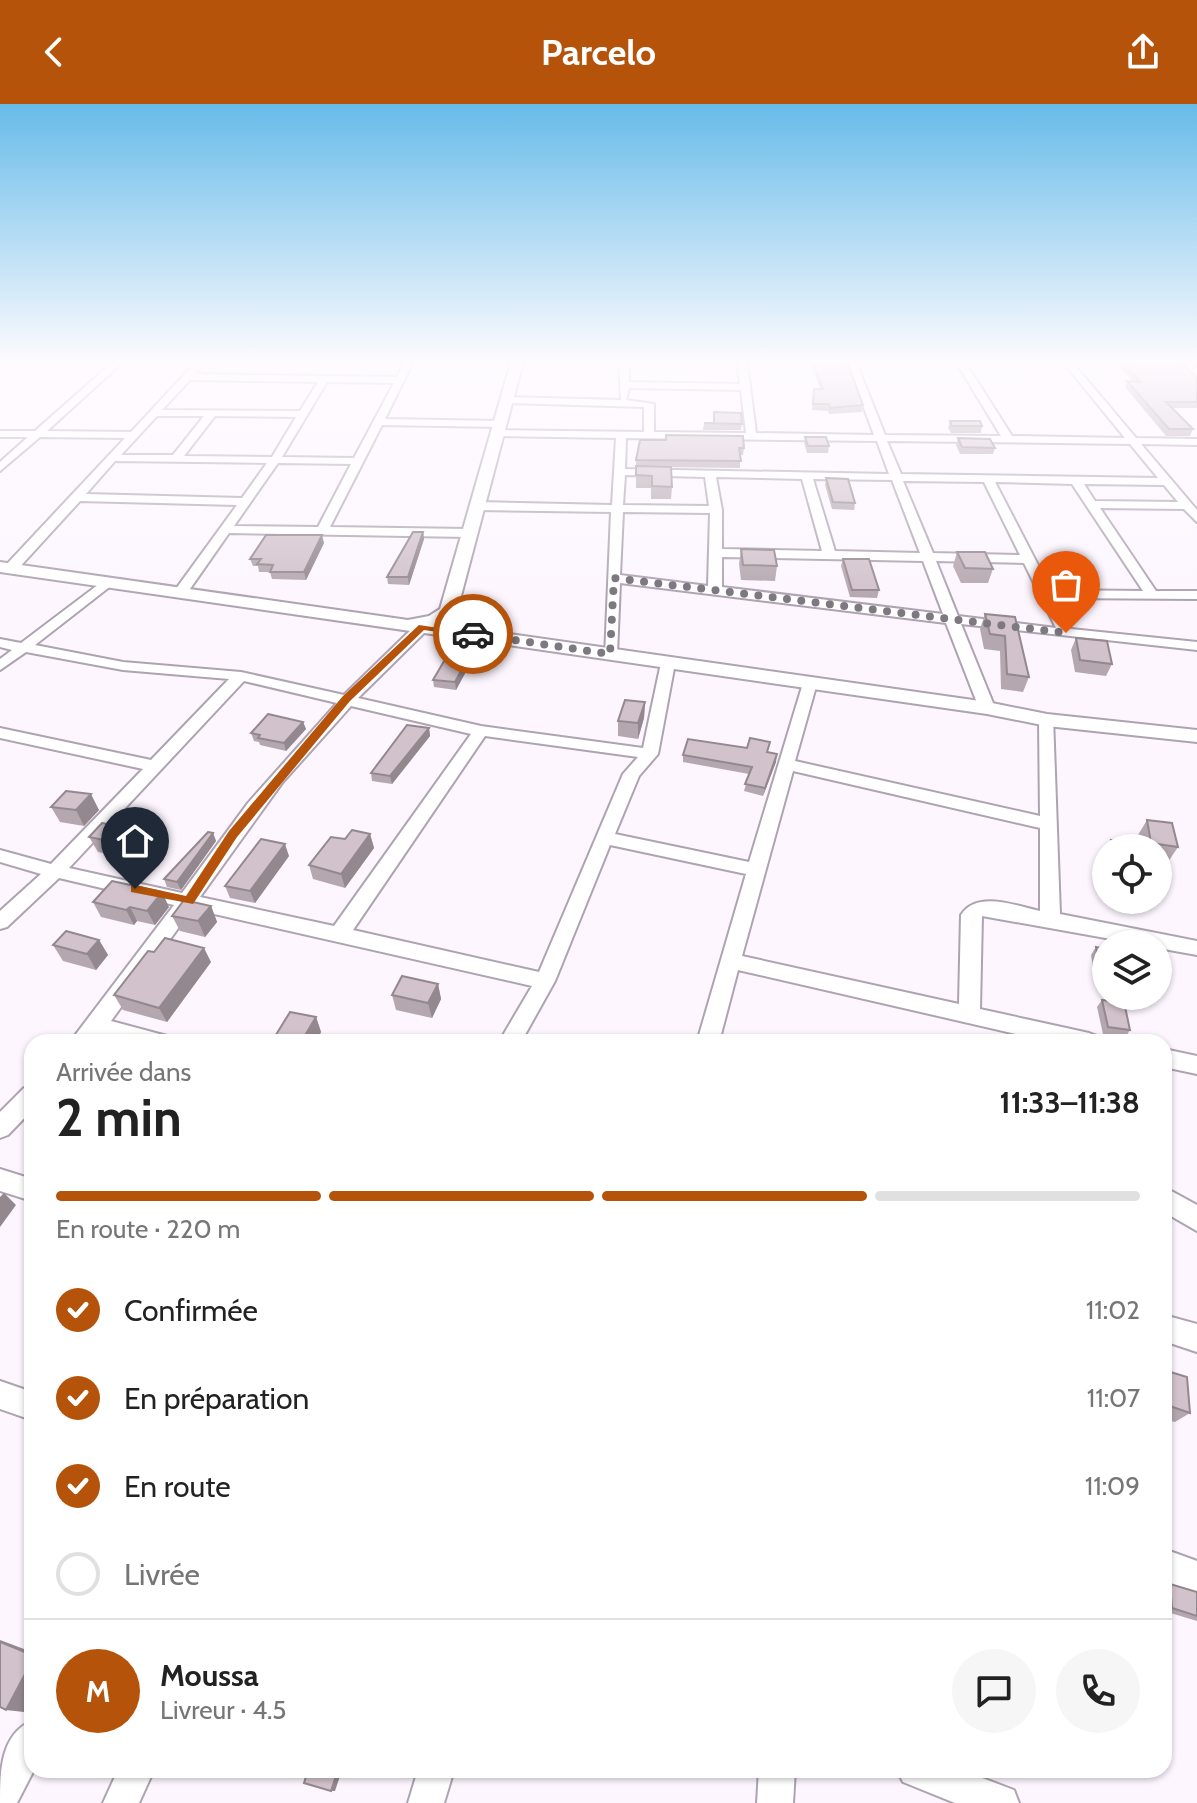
<!DOCTYPE html>
<html lang="fr">
<meta charset="utf-8">
<style>
:root{--surface:#fff;--page:#f6f6f6;--text:#222;--muted:#767676;--line:#e0e0e0;--accent:#b45309}
body{margin:0;font-family:Cabin,sans-serif;background:var(--page);color:var(--text);height:100vh;display:flex;flex-direction:column;font-size:30px;white-space:nowrap}
*{box-sizing:border-box;margin:0}
p{font-size:26px;color:var(--muted)}
.icon{flex:none;width:44px;height:44px;fill:none;stroke:currentColor;stroke-width:2;stroke-linecap:round;stroke-linejoin:round}
.map{position:relative;flex:1;overflow:hidden}
.drawer{position:absolute;left:24px;top:930px;width:1148px;height:744px;display:flex;flex-direction:column;background:var(--surface);border-radius:24px;box-shadow:0 2px 6px #0004}
.drawer>*{flex:none}
.tools{position:absolute;left:1092px;top:730px;display:grid;gap:16px}
.tools a{display:grid;place-items:center;width:80px;height:80px;border-radius:50%;background:var(--surface);box-shadow:0 2px 6px #0004;font-size:40px}
.pin{position:absolute;display:grid;place-items:center;width:68px;height:68px;color:#fff;margin:-82px -34px;border-radius:50% 50% 50% 0;rotate:-45deg;box-shadow:0 0 8px #0007}
.pin .icon{rotate:45deg}
.courier{position:absolute;display:grid;place-items:center;width:80px;height:80px;margin:-40px;border:6px solid #b45309;border-radius:50%;background:#fff;color:#222;box-shadow:0 2px 10px #0007}
.headline em{font-style:normal;font-weight:700}
.headline div{display:flex;flex-direction:column-reverse}
.headline{display:flex;align-items:center;justify-content:space-between;height:136px;padding:0 32px}
h1{font-size:52px;font-weight:700;line-height:60px}
.bar{display:grid;grid-template-columns:repeat(4,1fr);gap:12px 8px;align-content:center;height:96px;padding:0 32px}
.bar i{height:10px;border-radius:6px;background:var(--line)}
.bar .selected{background:var(--accent)}
.bar p{grid-column:span 4}
.line{display:flex;align-items:center;gap:20px;padding:0 32px;border-top:2px solid var(--line)}
.line div{flex:1}
.round{display:grid;place-items:center;flex:none;width:84px;height:84px;border-radius:42px;background:var(--page)}
ol{padding:0 32px;list-style:none}
li{display:flex;align-items:center;gap:24px;height:88px}
li p{margin-inline-start:auto}
li .icon{padding:8px;border-radius:50%;background:var(--accent);color:#fff;stroke-width:4}
li:last-child{color:var(--muted)}
li i{width:44px;height:44px;border:4px solid var(--line);border-radius:50%}
header{display:flex;justify-content:space-between;align-items:center;height:104px;padding:0 32px;background:var(--accent);color:#fff;font-size:36px;font-weight:700}
.map>svg:first-child{display:block}
.lines{fill:none;stroke-linecap:round;stroke-linejoin:round}
.minor-casing{stroke:#aea3b1;stroke-width:4}
.tertiary-casing{stroke:#aea3b1;stroke-width:4}
.minor{fill:#fff;fill-rule:evenodd}
.tertiary{fill:#fff;fill-rule:evenodd}
.wall{fill:#b5a7af}
.shaded-wall{fill:#93888e}
.building{fill:#d2c2cb;stroke:#93888e;stroke-width:2}
.route{fill:#b45309}
.done{stroke:#7e7980;stroke-width:8;stroke-dasharray:0 14.4}
</style>
<header><svg class="icon" aria-label="back" viewBox="0 0 24 24"><path d="M15 5l-7 7 7 7"/></svg>Parcelo<svg class="icon" aria-label="share" viewBox="0 0 24 24"><path d="M12 15V3M7 8l5-5 5 5M5 13v7h14v-7"/></svg></header>
<div class="map">
<svg width="1197" height="1699" viewBox="0 0 1197 1699">
<rect width="100%" height="100%" fill="#fdf6ff"/>
<g class="lines">
<g class="minor-casing">
<g id="minor">
<path d="M113,258H123L47,327L131,328L196,258H205L195,270L397,273L404,258H413L385,315L500,317L505,320L500,323L382,321L330,423L469,425L475,429L469,433L229,429L185,492L180,493L173,489L237,401L80,397L16,467H6V461L125,334L40,333L0,367V358L28,333H0V327H35ZM190,276L318,278L300,307L162,306ZM327,278L394,279L354,354L282,353ZM157,312H204L173,351H121ZM215,312L296,313L272,353L184,352ZM115,357L267,359L242,394L86,390ZM278,359L351,360L318,423L234,422Z"/>
<path d="M619,258H629V278L740,280L737,258H747L756,329L874,331L847,258H856L885,331L1001,332L956,258H965L1012,332L1125,334L1063,258H1072L1136,334L1197,335V341L1141,340L1197,406V418L1184,405L1100,404L1156,487H1197V495L1055,494L1071,525L1197,538V546L961,520L995,604L987,609L979,604L946,519L620,479L617,550L615,553H605L611,408L477,406L471,402L477,398L612,401L616,334L497,332L492,329L497,326L644,328V303L506,299L501,296L506,293L621,296ZM629,284L741,286L746,329L654,328V300L626,296ZM626,334L877,337L889,370L625,365ZM887,337L1130,340L1158,374L901,370ZM625,371L705,373L709,402L623,401ZM716,373L802,375L822,447L722,445V406ZM813,375L892,376L920,449L835,447ZM903,377L984,378L1020,451L933,449ZM995,378L1072,380L1143,487L1051,486ZM1084,380L1164,381L1178,398L1095,397ZM623,408L710,409L708,482L620,471ZM722,453L923,457L943,510L722,483ZM936,457L1024,459L1056,524L958,512Z"/>
<path d="M107,474L114,478L112,481L35,541L123,558L241,568L344,591L417,520H427V526L358,594L481,622L643,644L661,559L668,555L673,556L675,559L658,650L639,672L615,730L749,758L804,576L809,574L817,579L795,657L1040,712L1039,616L1041,613H1053L1060,810L1197,837V851L1158,844V840H1139L982,812L980,905L1089,929L1097,932L1100,938H1051L738,866L719,938H697L746,770L610,741L555,877L521,938H499L532,882L192,805L111,917L167,932L170,938H124L99,932L94,938H70L174,801L59,774L7,823L0,825V807L41,770L0,758V746L51,760L143,665L0,634V624L151,656L229,575L123,566L26,548L0,566V555L12,546L0,543V535L21,539ZM244,577L337,599L248,699L182,789L69,764ZM351,602L471,630L334,822L200,793L282,679ZM485,632L638,653L623,670L539,868L353,826ZM793,667L1040,724V807C1016,802 977,786 961,811L959,900L742,852Z"/>
<polygon points="1164,945 1197,952 1197,970 1164,963"/>
<polygon points="32,981 32,1006 8,1031 0,1034 0,1008 24,984"/>
<polygon points="0,1065 32,1075 32,1097 0,1087"/>
<polygon points="1164,1083 1197,1101 1197,1127 1164,1108"/>
<polygon points="1164,1211 1197,1220 1197,1248 1164,1237"/>
<polygon points="0,1277 32,1288 32,1316 0,1305"/>
<polygon points="1164,1445 1197,1457 1197,1489 1164,1477"/>
<path d="M32,1617L34,1666L17,1699H0C0,1669 0,1630 32,1617Z"/>
<polygon points="118,1666 154,1666 139,1699 103,1699"/>
<polygon points="418,1666 454,1666 444,1699 408,1699"/>
<polygon points="759,1666 795,1666 793,1699 757,1699"/>
<polygon points="897,1666 961,1666 1014,1686 1019,1699 955,1699 903,1678"/>
</g>
</g>
<g class="tertiary-casing">
<polygon id="tertiary" points="511,258 523,258 457,507 439,520 987,598 1047,610 1197,626 1197,638 1047,622 987,610 0,468 0,458 408,516 429,512 440,505"/>
</g>
<use href="#minor" class="minor"/>
<use href="#tertiary" class="tertiary"/>
</g>
<g class="wall">
<polygon points="811,258 847,258 863,301 862,308 829,310 828,307 812,306 814,285 820,285 811,261"/>
<polygon points="1116,258 1179,258 1197,273 1197,304 1172,304 1193,325 1190,332 1166,332 1125,283 1127,277 1132,277"/>
<polygon points="1190,258 1197,258 1197,265"/>
<polygon points="950,317 982,322 981,329 951,329 948,324"/>
<polygon points="704,319 713,319 742,320 741,326 703,326"/>
<polygon points="805,333 829,342 828,349 807,349 804,339"/>
<polygon points="958,334 995,344 993,350 960,350 956,341"/>
<polygon points="744,344 743,351 740,351 740,364 662,363 672,383 671,395 651,395 651,384 636,384 636,356"/>
<polygon points="826,374 855,399 854,406 832,405 825,381"/>
<polygon points="423,428 424,435 409,481 388,480 387,473"/>
<polygon points="324,439 306,476 272,475 270,468 259,468 258,462 253,462 250,455"/>
<polygon points="741,445 777,462 775,477 741,476 739,460"/>
<polygon points="957,448 993,465 988,479 961,479 953,462"/>
<polygon points="843,455 879,486 877,494 850,493 841,462"/>
<polygon points="985,510 1015,513 1029,573 1023,588 1001,585 1000,547 984,545 980,525"/>
<polygon points="1076,534 1112,560 1106,572 1075,568 1071,546"/>
<polygon points="468,554 469,562 456,586 434,583 433,576"/>
<polygon points="645,598 644,614 638,635 618,632 618,617"/>
<polygon points="303,618 306,625 286,647 260,641 259,638 254,637 251,629"/>
<polygon points="429,624 430,632 392,680 372,677 371,669"/>
<polygon points="768,648 776,658 763,692 744,687 749,670 683,658 683,651"/>
<polygon points="51,703 99,706 84,722 60,718"/>
<polygon points="1147,716 1178,743 1168,758 1158,757 1158,744 1140,744 1138,731"/>
<polygon points="136,726 144,741 131,755 98,748 89,733"/>
<polygon points="213,729 216,737 181,786 167,783 164,775"/>
<polygon points="370,730 374,744 345,784 313,775 309,761 345,735"/>
<polygon points="1111,736 1134,744 1107,744"/>
<polygon points="289,752 255,799 230,794 225,782"/>
<polygon points="93,798 169,803 155,821 137,817 134,821 101,813"/>
<polygon points="211,802 217,818 205,833 180,827 172,812"/>
<polygon points="99,836 108,851 96,866 63,857 53,841"/>
<polygon points="1096,843 1106,845 1106,871 1094,870 1091,851"/>
<polygon points="211,858 167,918 123,906 114,891"/>
<polygon points="438,880 441,895 432,914 396,906 392,891"/>
<polygon points="1102,896 1130,926 1125,934 1103,930 1097,903"/>
<polygon points="316,913 321,928 316,938 276,938 274,934"/>
<polygon points="1164,1266 1190,1309 1175,1318 1164,1315"/>
<polygon points="1170,1480 1197,1488 1197,1517 1164,1507 1164,1482"/>
</g>
<g class="shaded-wall">
<polygon points="423,428 424,435 409,481 408,473"/>
<polygon points="322,431 324,439 306,476 304,468"/>
<polygon points="468,554 469,562 456,586 455,578"/>
<polygon points="645,598 644,614 638,635 638,619"/>
<polygon points="303,618 306,625 286,647 284,639"/>
<polygon points="429,624 430,632 392,680 390,672"/>
<polygon points="777,650 776,658 763,692 765,684"/>
<polygon points="91,690 99,706 84,722 76,706"/>
<polygon points="136,726 144,741 131,755 123,740"/>
<polygon points="213,729 216,737 181,786 177,778"/>
<polygon points="370,730 374,744 345,784 341,770"/>
<polygon points="285,740 289,752 255,799 250,787"/>
<polygon points="162,788 169,803 155,821 147,807"/>
<polygon points="211,802 217,818 205,833 198,817"/>
<polygon points="130,803 137,817 134,821 126,806"/>
<polygon points="99,836 108,851 96,866 87,850"/>
<polygon points="204,844 211,858 167,918 159,904"/>
<polygon points="438,880 441,895 432,914 428,899"/>
<polygon points="316,913 321,928 316,938 301,938"/>
<polygon points="4,1089 16,1101 0,1123 0,1093"/>
<polygon points="0,1536 32,1548 32,1551 0,1538"/>
<polygon points="32,1557 32,1593 24,1608 6,1606"/>
<polygon points="338,1666 342,1666 335,1687 331,1687"/>
</g>
<g class="building">
<polygon points="813,258 847,258 863,301 830,304 829,300 813,300 814,285 823,285"/>
<polygon points="1123,258 1179,258 1197,273 1197,298 1166,298 1193,325 1169,325 1127,277 1140,278"/>
<polygon points="714,308 741,309 742,320 704,319 714,319"/>
<polygon points="950,317 980,317 982,322 952,322"/>
<polygon points="666,331 743,332 744,344 739,344 741,357 636,356 640,336 666,336"/>
<polygon points="805,333 826,333 829,342 808,342"/>
<polygon points="958,334 990,335 995,344 962,343"/>
<polygon points="636,362 671,363 672,383 652,382 652,372 636,371"/>
<polygon points="826,374 848,375 855,399 833,398"/>
<polygon points="413,428 423,428 408,473 387,473"/>
<polygon points="266,431 322,431 304,468 270,468 273,461 257,460 261,455 250,455"/>
<polygon points="741,445 774,446 777,462 743,461"/>
<polygon points="957,448 985,448 993,465 965,464"/>
<polygon points="843,455 869,455 879,486 852,486"/>
<polygon points="985,510 1015,513 1029,573 1007,570 1005,532 990,530"/>
<polygon points="1076,534 1107,537 1112,560 1080,556"/>
<polygon points="447,552 468,554 455,578 433,576"/>
<polygon points="625,596 645,598 638,619 618,617"/>
<polygon points="268,610 303,618 284,639 258,634 260,631 251,629"/>
<polygon points="407,621 429,624 390,672 371,669"/>
<polygon points="750,634 770,638 767,648 777,650 765,684 745,680 752,663 683,651 688,635 747,644"/>
<polygon points="66,687 91,690 76,706 51,703"/>
<polygon points="1147,716 1172,719 1178,743 1151,739"/>
<polygon points="102,719 136,726 123,740 89,733"/>
<polygon points="352,726 370,730 341,770 309,761 331,733 345,735"/>
<polygon points="208,728 213,729 177,778 164,775"/>
<polygon points="261,735 285,740 250,787 225,782"/>
<polygon points="1111,736 1132,738 1134,744 1113,744"/>
<polygon points="112,777 162,788 147,807 130,803 126,806 93,798"/>
<polygon points="184,796 211,802 198,817 172,812"/>
<polygon points="66,827 99,836 87,850 53,841"/>
<polygon points="165,834 204,844 159,904 114,891 148,847 154,848"/>
<polygon points="1096,843 1106,845 1106,863 1099,862"/>
<polygon points="402,872 438,880 428,899 392,891"/>
<polygon points="1102,896 1124,898 1130,926 1108,923"/>
<polygon points="290,908 316,913 301,938 293,938 274,934"/>
<polygon points="138,932 160,938 133,938"/>
<polygon points="1164,1266 1187,1273 1190,1309 1164,1300"/>
<polygon points="1170,1480 1197,1488 1197,1512 1172,1504"/>
<polygon points="0,1538 32,1551 32,1557 6,1606 0,1603"/>
<polygon points="308,1666 338,1666 331,1687 304,1679"/>
</g>
<linearGradient id="sky" x2="0" y2="1"><stop stop-color="#67bbe9"/><stop offset="0.52" stop-color="#fefbff"/><stop offset="1" stop-color="#fefbff" stop-opacity="0"/></linearGradient>
<rect width="1197" height="496" fill="url(#sky)"/>
<polygon class="route" points="419,521 477,530 473,533 424,526 350,597 237,733 193,800 131,788 131,782 135,781 186,792 229,727 343,592"/>
<g class="lines">
<polyline class="done" points="473,530 610,550 614,474 1066,529"/>
</g>
</svg>
<div class="tools">
<a><svg class="icon" aria-label="locate" viewBox="0 0 24 24"><circle cx="12" cy="12" r="6"/><path d="M12 2v4M12 18v4M2 12h4M18 12h4"/></svg></a>
<a><svg class="icon" aria-label="layers" viewBox="0 0 24 24"><path d="M12 4l9 5-9 5-9-5zM3 14l9 5 9-5"/></svg></a>
</div>
<div class="pin" style="left:1066px;top:529px;background:#ea580c"><svg class="icon" aria-label="bag" viewBox="0 0 24 24"><path d="M5 8h14l-1 12H6zM9 8a3 3 0 0 1 6 0"/></svg></div>
<div class="pin" style="left:135px;top:785px;background:#1f2937"><svg class="icon" aria-label="home" viewBox="0 0 24 24"><path d="M3 11l9-7 9 7M6 9v11h12V9"/></svg></div>
<div class="courier" style="left:473px;top:530px"><svg class="icon" aria-label="car" viewBox="0 0 24 24"><path d="M5 17H2v-5l4-1 3-4h7l3 4 3 1v5h-3M9 17h6M6 11h13"/><circle cx="7" cy="17" r="2"/><circle cx="17" cy="17" r="2"/></svg></div>
<section class="drawer">
<div class="headline"><div><h1>2 min</h1><p>Arrivée dans</p></div><em>11:33–11:38</em></div>
<div class="bar"><i class="selected"></i><i class="selected"></i><i class="selected"></i><i></i><p>En route · 220 m</p></div>
<ol>
<li><svg class="icon" aria-label="check" viewBox="0 0 24 24"><path d="M5 12l5 5 9-10"/></svg>Confirmée<p>11:02</p></li>
<li><svg class="icon" aria-label="check" viewBox="0 0 24 24"><path d="M5 12l5 5 9-10"/></svg>En préparation<p>11:07</p></li>
<li><svg class="icon" aria-label="check" viewBox="0 0 24 24"><path d="M5 12l5 5 9-10"/></svg>En route<p>11:09</p></li>
<li><i></i>Livrée</li>
</ol>
<div class="line" style="height:144px"><b class="round" style="background:var(--accent);color:#fff">M</b><div><b>Moussa</b><p>Livreur · 4.5</p></div><a class="round"><svg class="icon" aria-label="chat" viewBox="0 0 24 24"><path d="M4 5h16v11H9l-5 4z"/></svg></a><a class="round"><svg class="icon" aria-label="phone" viewBox="0 0 24 24"><path d="M5 4h4l2 5-3 2q2 4 5 5l2-3 5 2v4C11 20 4 13 5 4z"/></svg></a></div>
</section>
</div>
